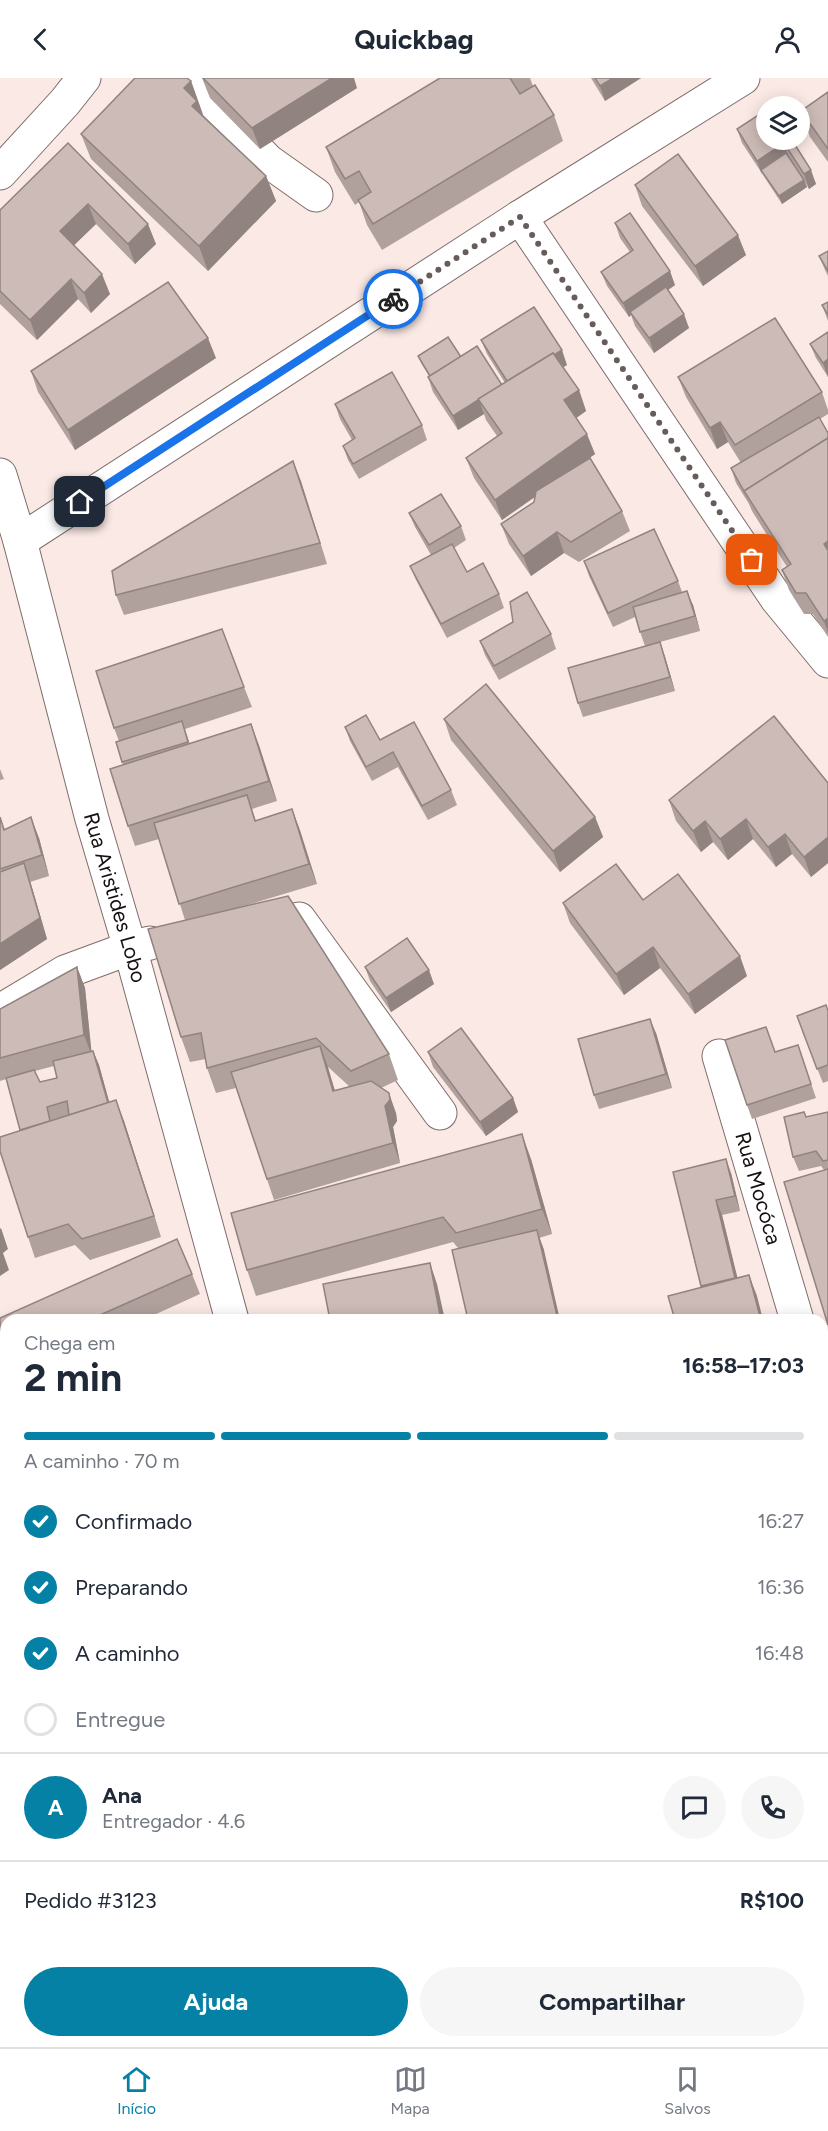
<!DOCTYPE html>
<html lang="pt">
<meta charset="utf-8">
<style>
:root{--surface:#fff;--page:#f6f6f7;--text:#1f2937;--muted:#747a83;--line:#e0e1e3;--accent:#0681a6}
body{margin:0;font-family:Figtree,sans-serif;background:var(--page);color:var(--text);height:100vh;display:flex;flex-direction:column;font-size:22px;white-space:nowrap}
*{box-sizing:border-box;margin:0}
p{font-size:20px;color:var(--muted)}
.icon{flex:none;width:33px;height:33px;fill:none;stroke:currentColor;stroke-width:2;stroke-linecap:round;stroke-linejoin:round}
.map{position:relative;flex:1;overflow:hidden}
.drawer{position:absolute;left:0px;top:1236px;width:828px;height:734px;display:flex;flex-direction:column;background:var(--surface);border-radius:18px 18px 0 0;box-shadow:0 3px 15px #0003}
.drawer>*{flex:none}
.controls{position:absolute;left:756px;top:18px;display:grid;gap:12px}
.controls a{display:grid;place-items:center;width:54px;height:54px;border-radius:50%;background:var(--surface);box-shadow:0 3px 15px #0003;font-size:30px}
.pin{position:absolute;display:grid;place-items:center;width:51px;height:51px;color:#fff;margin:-26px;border-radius:12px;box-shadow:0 3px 9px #0006}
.courier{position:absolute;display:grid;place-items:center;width:60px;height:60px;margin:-30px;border:4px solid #1a73e8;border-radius:50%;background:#fff;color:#222;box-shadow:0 2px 8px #0007}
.headline em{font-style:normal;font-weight:700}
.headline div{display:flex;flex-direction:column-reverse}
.headline{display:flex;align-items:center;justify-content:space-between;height:102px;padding:0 24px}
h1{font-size:39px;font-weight:700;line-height:45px}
.bar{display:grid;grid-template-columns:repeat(4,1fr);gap:9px 6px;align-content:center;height:72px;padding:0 24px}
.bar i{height:8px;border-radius:4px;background:var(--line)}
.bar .on{background:var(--accent)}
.bar p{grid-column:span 4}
.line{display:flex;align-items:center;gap:15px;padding:0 24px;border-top:2px solid var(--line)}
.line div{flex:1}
.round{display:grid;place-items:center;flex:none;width:63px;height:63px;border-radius:32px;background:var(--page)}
ol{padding:0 24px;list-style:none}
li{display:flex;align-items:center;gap:18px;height:66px}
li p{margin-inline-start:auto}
li .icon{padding:6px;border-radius:50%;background:var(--accent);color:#fff;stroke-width:4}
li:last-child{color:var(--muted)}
li i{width:33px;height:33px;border:3px solid var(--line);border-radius:50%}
.primary-button{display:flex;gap:12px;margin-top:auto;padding:12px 24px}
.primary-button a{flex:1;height:69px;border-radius:36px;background:var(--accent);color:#fff;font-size:24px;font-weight:700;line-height:69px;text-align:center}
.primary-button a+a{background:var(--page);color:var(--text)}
header{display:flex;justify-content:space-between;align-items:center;height:78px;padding:0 24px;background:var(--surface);font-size:27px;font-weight:700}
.tabs{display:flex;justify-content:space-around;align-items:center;height:84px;border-top:2px solid var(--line);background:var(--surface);font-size:16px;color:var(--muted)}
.tabs a{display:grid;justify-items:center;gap:3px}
.tabs .on{color:var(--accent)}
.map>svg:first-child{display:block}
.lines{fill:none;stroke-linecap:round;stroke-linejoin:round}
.minor-casing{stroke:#7e6d6a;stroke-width:35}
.minor{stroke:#fff;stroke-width:33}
.wall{fill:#b0a19d;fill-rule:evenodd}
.shaded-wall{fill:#908380}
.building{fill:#cdbbb7;stroke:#908380;stroke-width:1.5}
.done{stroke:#665c5a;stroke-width:6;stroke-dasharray:0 10.8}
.route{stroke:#1a73e8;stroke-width:8}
.labels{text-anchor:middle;stroke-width:4.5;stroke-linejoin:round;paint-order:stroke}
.street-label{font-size:21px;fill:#16100f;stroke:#fff}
</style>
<header><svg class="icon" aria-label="back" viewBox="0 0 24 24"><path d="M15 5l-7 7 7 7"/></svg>Quickbag<svg class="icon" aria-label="person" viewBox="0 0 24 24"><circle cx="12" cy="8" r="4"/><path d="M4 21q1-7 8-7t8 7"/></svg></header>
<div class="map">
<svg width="828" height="1969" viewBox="0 0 828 1969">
<rect width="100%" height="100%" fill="#fbe9e5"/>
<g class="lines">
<g class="minor-casing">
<g id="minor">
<polyline points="187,0 268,83 316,117"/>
<polyline points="0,95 65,24 84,0"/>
<polyline points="520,139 777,521 828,583"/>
<path id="s1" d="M0,397L20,463L92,741L130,870L232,1242"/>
<polyline points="20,463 520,139 743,0"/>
<polyline points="299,841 440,1035"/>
<polyline points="0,933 65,894 130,870 150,865"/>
<path id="s2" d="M719,978L797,1242"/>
<polyline points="822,1324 828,1344"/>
<polyline points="822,1472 828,1472"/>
<polyline points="319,1969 319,1964"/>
<polyline points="431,1969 432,1964"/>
<polyline points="745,1969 746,1964"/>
</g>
</g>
<use href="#minor" class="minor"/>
</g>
<g class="wall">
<polygon points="202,0 357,10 260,71 210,20"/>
<polygon points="440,0 530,0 533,8 554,37 563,63 382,172 367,147 359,124 355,127 335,94 326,69"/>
<polygon points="591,0 641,0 605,23"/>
<polygon points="191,3 203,37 266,98 276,123 208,193 91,81 81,56"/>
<polygon points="828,14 828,84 810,59 801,33"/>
<polygon points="737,51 792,62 816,106 809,111 805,104 807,109 782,126 742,65"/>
<polygon points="68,65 156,166 135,186 96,146 74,167 110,216 91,235 78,221 37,262 0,226 0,132"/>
<polygon points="635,107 746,177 703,208 642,128"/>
<polygon points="615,145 675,207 668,212 689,250 654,275 635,248 631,237 629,239 607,208 601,194 630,174 620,160"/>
<polygon points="828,173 828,198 825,192 819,178"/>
<polygon points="828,224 828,243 822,227"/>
<polygon points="828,254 828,299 816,280 810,266"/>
<polygon points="481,262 567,287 563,289 579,312 586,333 576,340 595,376 584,384 622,433 630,453 579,484 564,475 531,498 509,466 501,446 534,424 535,419 502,442 474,400 466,380 497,358 486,342 484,336 458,352 433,314 428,299 429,298 421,285 418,278 461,279 502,307 505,305 487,276"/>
<polygon points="216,280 75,372 38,314 31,293"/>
<polygon points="678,299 822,314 828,332 828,336 820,341 828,355 828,559 813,536 804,536 789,512 782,492 787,489 752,433 749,426 736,405 731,390 741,385 728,364 717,371 686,319"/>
<polygon points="335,326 422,347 427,362 359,401 348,382 343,368 352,362 340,341"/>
<polygon points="293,383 327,486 124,537 116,517"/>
<polygon points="409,435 461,448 466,462 454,470 467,494 499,516 504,530 447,560 416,502 410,488 431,477 415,449"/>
<polygon points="584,483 678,503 682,514 693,527 700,553 660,564 665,579 675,613 583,639 578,625 645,568 635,539 613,549 589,498"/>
<polygon points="551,556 556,571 499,602 485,577 480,563"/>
<path d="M244,609L252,629L185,651L190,666L251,646L277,723L252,731L256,743L292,731L317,806L244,828L389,976L398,1002L381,1010L396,1035L397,1043L393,1049L400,1085L274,1122L236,1010L216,1015L207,990L206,981L190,984L181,959L185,842L159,761L135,768L128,748L123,687L116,664L119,663L114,650ZM327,988L350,1009L335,1013Z"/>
<polygon points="444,641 595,739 603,759 560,794 451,662"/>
<polygon points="345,649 380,662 451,712 457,727 428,742 398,689 372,703 350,663"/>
<polygon points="0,691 4,701 0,702"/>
<polygon points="828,705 828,785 811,799 792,776 776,789 753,761 728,782 713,764 701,774 676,743 669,722"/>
<polygon points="0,739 5,752 39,760 49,798 30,804 47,861 0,892"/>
<polygon points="643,822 747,898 695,936 660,890 624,917 570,845 563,825"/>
<path d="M77,889L85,910L91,973H93L99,987L109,1024L124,1043L161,1159L90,1182L75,1167L35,1180L28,1159L20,1052L6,1001L0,1003V931ZM54,988L57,1000L40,1004L35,993Z"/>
<polygon points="365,889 434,906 391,934 370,903"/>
<polygon points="828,933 828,1003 823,1005 802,953"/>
<polygon points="656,955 672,1010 599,1031 594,1017"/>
<polygon points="798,967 816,1020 752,1041 747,1027 775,974"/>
<polygon points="428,974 513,1020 518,1034 486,1058 433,989"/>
<polygon points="804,1034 806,1039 828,1034 828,1247 824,1092 821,1088 799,1093 793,1079"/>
<polygon points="531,1081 552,1156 539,1160 544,1172 458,1170 453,1164 256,1218 247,1192"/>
<polygon points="673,1094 731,1095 740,1133 722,1137 737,1200 757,1218 701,1210"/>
<polygon points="192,1196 200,1216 143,1242 6,1242 6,1455 0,1437 0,1240"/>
<polygon points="822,1541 828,1541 828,1671 822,1679"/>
<rect x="0" y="1697" width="6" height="95"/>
<polygon points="0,1820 2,1820 6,1830 6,1964 275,1964 275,1969 0,1969"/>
<polygon points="828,1826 828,1912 822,1911 822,1838"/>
</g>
<g class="shaded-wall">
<polygon points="332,0 354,0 357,10 260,71 252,50"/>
<polygon points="613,0 641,0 605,23 600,8"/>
<polygon points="191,3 207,48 202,53 184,10"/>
<polygon points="784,65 789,80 761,92 762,97 757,83"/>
<polygon points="811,92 816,106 809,111 804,96"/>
<polygon points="266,98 276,123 208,193 199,168"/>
<polygon points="804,102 807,109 782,126 779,118"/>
<polygon points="88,126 96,146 67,174 60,153"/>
<polygon points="148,146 156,166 135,186 128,166"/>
<polygon points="738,157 746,177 703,208 695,188"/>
<polygon points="670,193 675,207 632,237 630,234 631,237 629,239 623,225"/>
<polygon points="102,196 110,216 91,235 84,215"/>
<polygon points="71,201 78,221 37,262 30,242"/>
<polygon points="684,236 689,250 654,275 649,260"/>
<polygon points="208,260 216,280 75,372 68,352"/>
<polygon points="562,272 567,287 514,320 508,305"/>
<polygon points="828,281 828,299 823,285"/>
<polygon points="579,312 586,333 572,343 564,322"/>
<polygon points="479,322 484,336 458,352 453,338"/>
<polygon points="720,344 728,364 717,371 710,350"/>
<polygon points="587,356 595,376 502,442 495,422"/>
<polygon points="293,383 301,403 327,486 320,465"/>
<polygon points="557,454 564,475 531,498 523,478"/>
<polygon points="828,463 828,478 824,466"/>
<polygon points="687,513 693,527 700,553 695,538"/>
<polygon points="828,540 828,555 824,543"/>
<polygon points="660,564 665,579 675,613 670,599"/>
<polygon points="251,646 259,667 277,723 269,703"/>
<polygon points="292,731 300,752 317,806 309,786"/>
<polygon points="31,739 39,760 49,798 42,777"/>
<polygon points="595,739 603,759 560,794 553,773"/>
<polygon points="746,741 753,761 728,782 720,761"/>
<polygon points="705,743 713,764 701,774 693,753"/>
<polygon points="785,756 792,776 776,789 768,769"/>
<polygon points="828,759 828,785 811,799 804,779"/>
<polygon points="24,785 31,806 47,861 0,892 0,866"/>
<polygon points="653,869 660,890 624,917 616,896"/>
<polygon points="740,878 747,898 695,936 688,916"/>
<polygon points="77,889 85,910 92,978 84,957"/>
<polygon points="429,892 434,906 391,934 386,920"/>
<polygon points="650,941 656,955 672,1010 666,996"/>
<polygon points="320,968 328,989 341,1034 333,1013"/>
<polygon points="93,973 99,987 114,1041 109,1027"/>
<polygon points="389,1015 396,1035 397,1043 393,1049 400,1085 393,1065 385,1028"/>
<polygon points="513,1020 518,1034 486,1058 480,1044"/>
<polygon points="116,1022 124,1043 161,1159 154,1138"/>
<polygon points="522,1056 531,1081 552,1156 542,1131"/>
<polygon points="726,1081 731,1095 740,1133 735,1118"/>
<polygon points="716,1122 722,1137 741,1214 735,1200"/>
<polygon points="1,1150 8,1171 3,1175 9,1192 0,1198 0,1151"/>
<polygon points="537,1152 544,1172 560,1242 558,1242"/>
<polygon points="430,1185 437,1206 445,1242 441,1242"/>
<polygon points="749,1197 757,1218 763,1242 761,1242"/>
<polygon points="828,1650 828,1671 822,1679 822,1658"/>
<polygon points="2,1820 6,1830 6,1844 3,1835"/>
<polygon points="269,1964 275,1964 275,1969 271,1969"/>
<polygon points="679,1964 687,1964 688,1969 679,1969"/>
</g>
<g class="building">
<polygon points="135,0 187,0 191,3 184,10 197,23 192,28 266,98 199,168 81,56"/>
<polygon points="203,0 332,0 252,50"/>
<polygon points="440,0 510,0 520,16 535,7 554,37 373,146 358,122 371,114 359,93 345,101 326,69"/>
<polygon points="595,0 613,0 600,8"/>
<polygon points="828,14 828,71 801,33"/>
<polygon points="766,32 766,62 792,62 811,92 804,96 784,65 757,83 737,51"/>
<polygon points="68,65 148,146 128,166 88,126 60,153 102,196 84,215 71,201 30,242 0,213 0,132"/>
<polygon points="786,75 804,102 779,118 761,92"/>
<polygon points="678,76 738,157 695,188 635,107"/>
<polygon points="630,135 670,193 623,225 601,194 633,172 615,145"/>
<polygon points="828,173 828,193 819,178"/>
<polygon points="168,204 208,260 68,352 31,293"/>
<polygon points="666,209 684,236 649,260 630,234"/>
<polygon points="828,224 828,237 822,227"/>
<polygon points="534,229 562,272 554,277 553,275 507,303 481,262"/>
<polygon points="775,240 822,314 735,367 720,344 710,350 678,299"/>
<polygon points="828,254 828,281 823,285 810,266"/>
<polygon points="448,259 461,279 430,298 418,278"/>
<polygon points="477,268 502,307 453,338 428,299"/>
<polygon points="553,275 579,312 564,322 587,356 495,422 466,380 502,355 478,321"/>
<polygon points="392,294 422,347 353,386 343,368 355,360 335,326"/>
<polygon points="819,339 828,355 828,360 744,413 731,390"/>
<polygon points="828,360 828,463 824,466 828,473 828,540 824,543 806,515 796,515 782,492 791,486 744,413"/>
<polygon points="590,380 622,433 571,464 557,454 523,478 501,446 534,424 536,413"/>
<polygon points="293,383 320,465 116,517 112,493"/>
<polygon points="441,416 461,448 429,467 409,435"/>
<polygon points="654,451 678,503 608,535 584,483"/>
<polygon points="452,466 467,494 483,485 499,516 441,546 410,488"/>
<polygon points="687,513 695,538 640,554 633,529"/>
<polygon points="527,514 551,556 494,588 480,563 513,544 510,524"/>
<polygon points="222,551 244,609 114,650 96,593"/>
<polygon points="660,564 670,599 578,625 568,590"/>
<polygon points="486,606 595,739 553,773 444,641"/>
<polygon points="366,637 380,662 414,644 451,712 422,728 393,674 366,689 345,649"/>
<polygon points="774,638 828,705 828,759 804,779 785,756 768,769 746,741 720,761 705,743 693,753 669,722"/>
<polygon points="182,643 188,664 122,684 116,664"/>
<polygon points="251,646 269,703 128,748 110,691"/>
<polygon points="247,717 255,743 292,731 309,786 179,826 154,745"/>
<polygon points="0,739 4,752 31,739 42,777 0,791"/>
<polygon points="24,785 40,840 0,866 0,794"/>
<polygon points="616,786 643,822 678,796 740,878 688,916 653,869 616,896 563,825"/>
<polygon points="288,818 389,976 351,993 316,960 207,990 201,955 181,959 148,851"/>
<polygon points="407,860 429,892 386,920 365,889"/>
<polygon points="77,889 84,957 0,980 0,931"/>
<polygon points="826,927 828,933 828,987 817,991 797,938"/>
<polygon points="650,941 666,996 594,1017 578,961"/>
<polygon points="766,949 775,974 798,967 811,1006 747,1027 725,962"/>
<polygon points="461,950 513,1020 480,1044 428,974"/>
<polygon points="320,968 333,1013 371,1003 389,1015 390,1022 385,1028 393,1065 267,1101 231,994"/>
<polygon points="93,973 108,1025 69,1037 67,1023 47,1029 50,1043 20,1052 6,1000 34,992 40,1004 57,1000 53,983"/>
<polygon points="116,1022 154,1138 82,1161 68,1146 28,1159 0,1073 0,1059"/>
<polygon points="804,1034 806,1039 828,1034 828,1082 823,1083 816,1073 793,1079 784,1039"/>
<polygon points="522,1056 542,1131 456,1155 443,1139 247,1192 231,1135"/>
<polygon points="726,1081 735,1118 716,1122 735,1200 701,1208 673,1094"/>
<polygon points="828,1091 828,1247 784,1104"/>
<polygon points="537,1152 558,1242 468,1242 452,1172"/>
<polygon points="177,1161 192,1196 89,1242 6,1242 6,1279 0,1282 0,1240"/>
<polygon points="430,1185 441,1242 330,1242 323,1206"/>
<polygon points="749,1197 761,1242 675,1242 668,1218"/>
<polygon points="6,1296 6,1455 0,1437 0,1298"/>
<polygon points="822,1541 828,1541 828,1612 822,1611"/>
<polygon points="822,1624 828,1624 828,1650 822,1658"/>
<rect x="0" y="1697" width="6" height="70"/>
<polygon points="0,1820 2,1820 3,1835 6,1835 6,1958 0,1958"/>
<polygon points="824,1826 828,1826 828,1892 822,1892 822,1838"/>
<polygon points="447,1964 679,1964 679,1969 446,1969"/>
</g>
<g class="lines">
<polyline class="done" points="393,221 520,139 752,482"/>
<polyline class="route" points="80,424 393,221"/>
</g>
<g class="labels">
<g class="street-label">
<text dy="7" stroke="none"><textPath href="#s1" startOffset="438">Rua Aristides Lobo</textPath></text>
<text dy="7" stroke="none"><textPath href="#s2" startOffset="138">Rua Mocóca</textPath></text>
</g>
</g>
</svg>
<div class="controls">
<a><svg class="icon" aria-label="layers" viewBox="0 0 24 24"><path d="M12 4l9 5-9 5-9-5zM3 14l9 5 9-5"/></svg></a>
</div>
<div class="pin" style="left:752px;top:482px;background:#ea580c"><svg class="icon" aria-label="bag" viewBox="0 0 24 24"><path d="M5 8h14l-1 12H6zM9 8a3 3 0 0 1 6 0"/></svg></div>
<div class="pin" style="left:80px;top:424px;background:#1f2937"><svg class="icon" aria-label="home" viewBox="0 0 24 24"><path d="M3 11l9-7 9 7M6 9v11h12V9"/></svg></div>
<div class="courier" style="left:393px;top:221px"><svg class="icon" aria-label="bike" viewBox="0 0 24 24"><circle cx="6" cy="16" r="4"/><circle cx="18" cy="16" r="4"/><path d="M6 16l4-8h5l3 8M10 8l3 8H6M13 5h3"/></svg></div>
<section class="drawer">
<div class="headline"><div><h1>2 min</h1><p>Chega em</p></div><em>16:58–17:03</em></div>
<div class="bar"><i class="on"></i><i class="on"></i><i class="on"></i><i></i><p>A caminho · 70 m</p></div>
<ol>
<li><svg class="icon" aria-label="check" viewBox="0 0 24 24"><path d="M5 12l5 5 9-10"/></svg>Confirmado<p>16:27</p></li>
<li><svg class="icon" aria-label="check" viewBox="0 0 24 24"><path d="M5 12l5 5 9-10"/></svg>Preparando<p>16:36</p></li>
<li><svg class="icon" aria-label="check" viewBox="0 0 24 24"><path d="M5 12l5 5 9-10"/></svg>A caminho<p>16:48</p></li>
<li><i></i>Entregue</li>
</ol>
<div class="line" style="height:108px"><b class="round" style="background:var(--accent);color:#fff">A</b><div><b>Ana</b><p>Entregador · 4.6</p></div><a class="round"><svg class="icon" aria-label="chat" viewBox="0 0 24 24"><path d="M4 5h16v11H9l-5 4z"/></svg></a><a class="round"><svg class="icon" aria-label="phone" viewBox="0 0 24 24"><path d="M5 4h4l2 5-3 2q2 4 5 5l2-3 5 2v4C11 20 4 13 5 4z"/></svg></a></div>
<div class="line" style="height:78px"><div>Pedido #3123</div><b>R$100</b></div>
<div class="primary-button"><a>Ajuda</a><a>Compartilhar</a></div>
</section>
</div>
<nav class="tabs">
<a class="on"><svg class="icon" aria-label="home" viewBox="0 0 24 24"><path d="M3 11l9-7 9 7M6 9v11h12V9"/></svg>Início</a>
<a><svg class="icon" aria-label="map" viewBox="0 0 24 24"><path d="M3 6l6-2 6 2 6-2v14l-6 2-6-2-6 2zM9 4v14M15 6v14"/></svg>Mapa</a>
<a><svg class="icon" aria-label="saved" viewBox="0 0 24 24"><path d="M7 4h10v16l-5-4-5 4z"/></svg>Salvos</a>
</nav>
